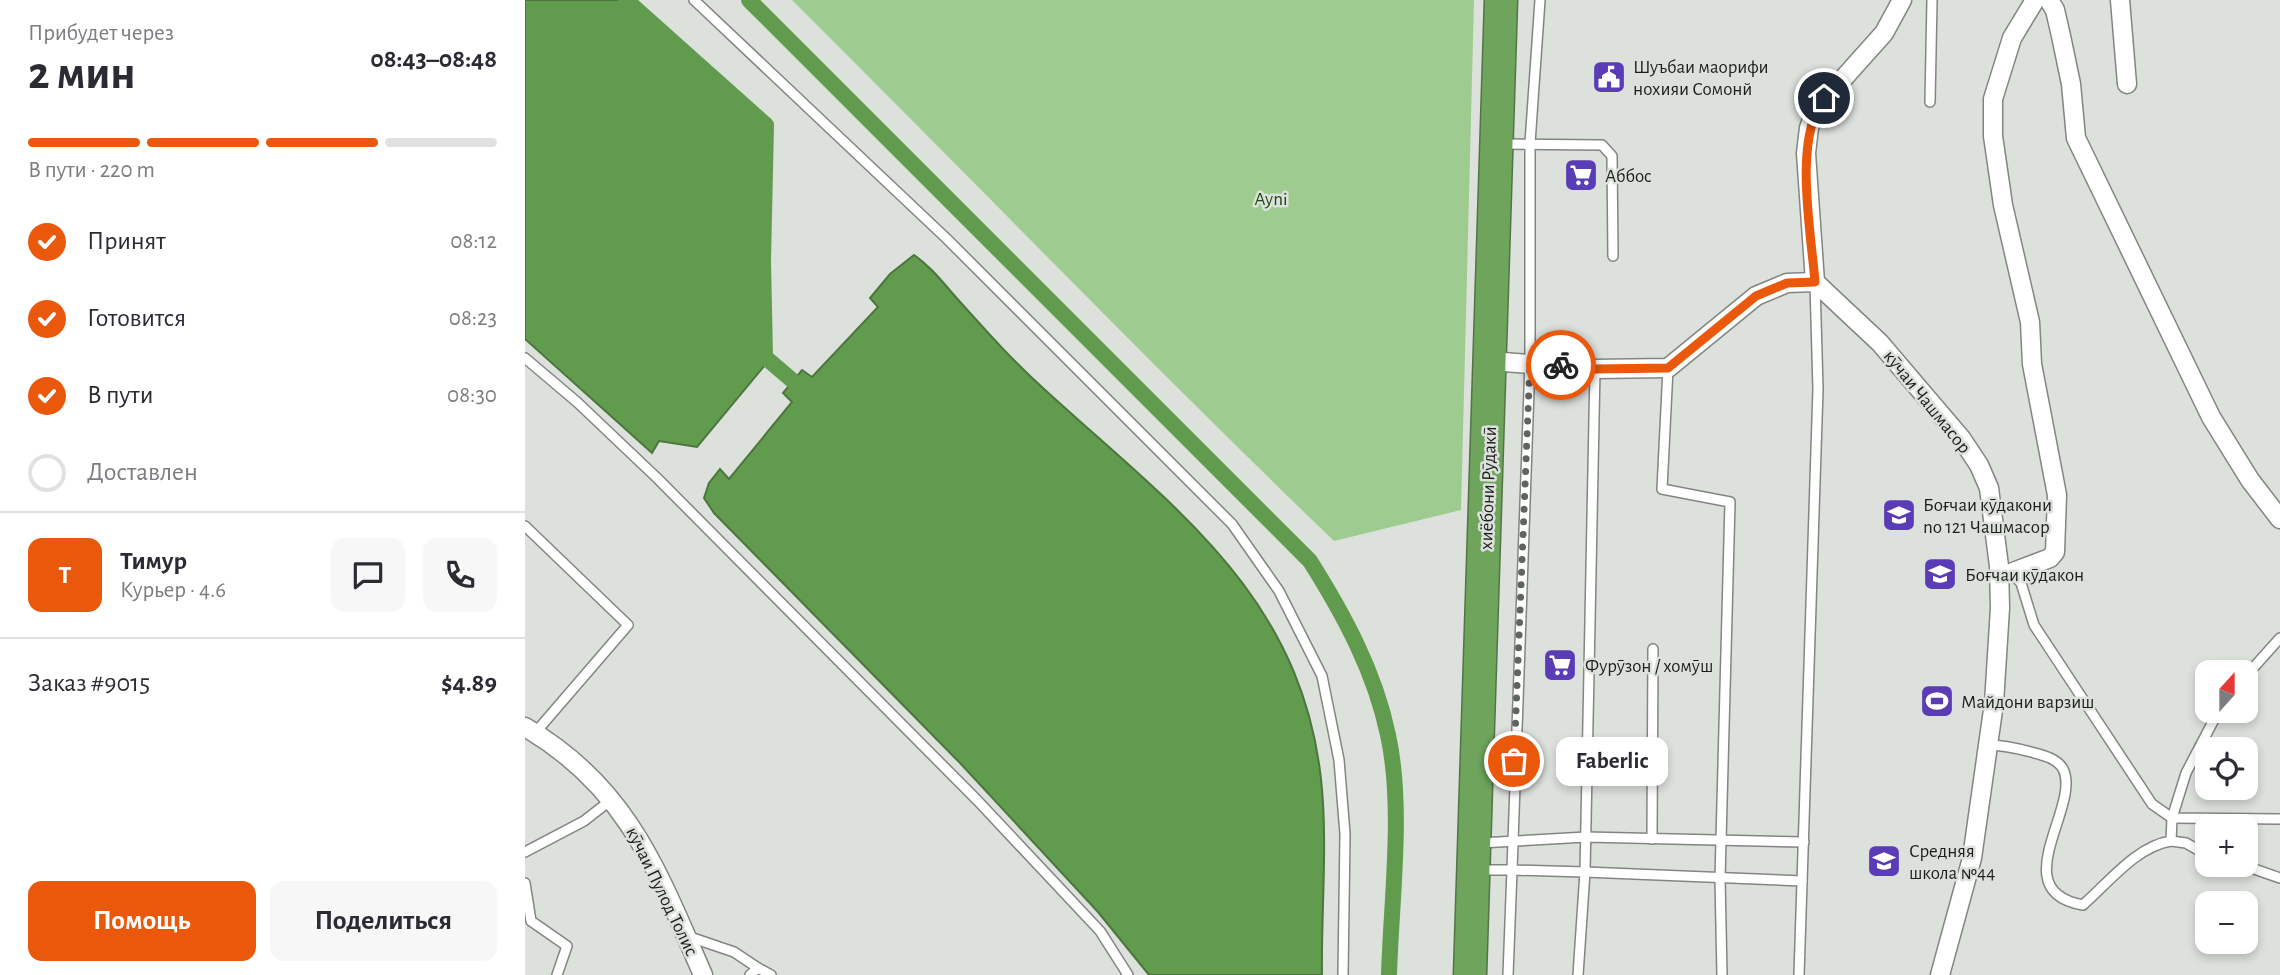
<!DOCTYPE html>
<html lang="ru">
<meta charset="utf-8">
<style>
:root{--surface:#fff;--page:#f7f7f7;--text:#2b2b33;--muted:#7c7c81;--line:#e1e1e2;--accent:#ea580c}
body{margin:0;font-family:"Alegreya Sans",sans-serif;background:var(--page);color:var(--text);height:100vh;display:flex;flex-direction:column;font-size:26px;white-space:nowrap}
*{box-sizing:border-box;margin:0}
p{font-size:23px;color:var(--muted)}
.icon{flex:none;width:38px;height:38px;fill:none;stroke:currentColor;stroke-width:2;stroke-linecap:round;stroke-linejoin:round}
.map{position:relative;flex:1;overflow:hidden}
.panel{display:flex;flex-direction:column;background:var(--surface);width:525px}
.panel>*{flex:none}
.needle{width:46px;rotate:21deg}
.fabs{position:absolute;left:1670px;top:660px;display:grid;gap:14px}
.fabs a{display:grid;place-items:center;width:63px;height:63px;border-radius:14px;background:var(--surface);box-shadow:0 4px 10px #0003;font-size:35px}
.pin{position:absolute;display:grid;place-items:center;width:60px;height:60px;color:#fff;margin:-30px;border:4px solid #fff;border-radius:50%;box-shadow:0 2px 7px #0007}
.courier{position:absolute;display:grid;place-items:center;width:70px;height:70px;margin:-35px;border:5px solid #ea580c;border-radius:50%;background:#fff;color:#222;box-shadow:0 2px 9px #0007}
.bubble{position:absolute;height:49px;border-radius:14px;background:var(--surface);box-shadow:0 4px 10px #0003;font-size:23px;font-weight:700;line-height:49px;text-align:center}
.summary em{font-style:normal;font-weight:700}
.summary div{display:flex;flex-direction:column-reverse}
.summary{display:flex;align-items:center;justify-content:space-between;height:119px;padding:0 28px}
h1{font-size:46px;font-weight:700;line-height:52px}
.bar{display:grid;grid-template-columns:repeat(4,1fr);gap:10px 7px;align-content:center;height:84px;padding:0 28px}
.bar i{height:9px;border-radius:5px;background:var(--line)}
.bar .selected{background:var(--accent)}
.bar p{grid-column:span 4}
.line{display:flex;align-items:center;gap:18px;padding:0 28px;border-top:2px solid var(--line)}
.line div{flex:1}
.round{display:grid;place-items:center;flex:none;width:74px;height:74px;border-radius:14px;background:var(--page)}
ol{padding:0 28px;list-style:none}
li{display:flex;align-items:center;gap:21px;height:77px}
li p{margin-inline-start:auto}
li .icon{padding:7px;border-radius:50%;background:var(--accent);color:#fff;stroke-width:4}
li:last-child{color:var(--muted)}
li i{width:38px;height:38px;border:4px solid var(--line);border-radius:50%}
.primary-button{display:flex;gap:14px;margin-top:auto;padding:14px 28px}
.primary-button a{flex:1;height:80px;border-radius:14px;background:var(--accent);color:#fff;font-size:28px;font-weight:700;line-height:80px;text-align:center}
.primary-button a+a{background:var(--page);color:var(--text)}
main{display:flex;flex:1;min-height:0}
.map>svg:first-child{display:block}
.green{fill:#9ecb8f}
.water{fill:#619b4d;stroke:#4d763f;stroke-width:2}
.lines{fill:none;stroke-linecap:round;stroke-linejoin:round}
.canal{stroke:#619b4d;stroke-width:16}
.lane-casing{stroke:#828681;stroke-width:12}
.street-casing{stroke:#828681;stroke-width:21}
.highway-casing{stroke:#527546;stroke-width:35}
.lane{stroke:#fff;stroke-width:9}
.street{stroke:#fff;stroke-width:18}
.highway{stroke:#6ea45c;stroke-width:32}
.done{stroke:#616360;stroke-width:7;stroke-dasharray:0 12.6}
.route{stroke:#ea580c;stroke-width:9}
.labels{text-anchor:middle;stroke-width:5;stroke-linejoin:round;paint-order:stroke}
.poi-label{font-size:19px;fill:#1e1f1d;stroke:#dde1dc;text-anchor:start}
.park-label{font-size:19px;fill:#204711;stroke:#dde1dc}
.street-label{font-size:19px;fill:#1e1f1d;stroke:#dde1dc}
</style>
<main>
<section class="panel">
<div class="summary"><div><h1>2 мин</h1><p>Прибудет через</p></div><em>08:43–08:48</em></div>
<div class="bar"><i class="selected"></i><i class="selected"></i><i class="selected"></i><i></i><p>В пути · 220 m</p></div>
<ol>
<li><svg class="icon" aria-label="check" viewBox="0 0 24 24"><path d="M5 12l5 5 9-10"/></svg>Принят<p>08:12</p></li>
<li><svg class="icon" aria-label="check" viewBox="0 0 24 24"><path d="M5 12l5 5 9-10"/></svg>Готовится<p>08:23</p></li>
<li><svg class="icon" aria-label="check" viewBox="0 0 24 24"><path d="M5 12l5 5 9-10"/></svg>В пути<p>08:30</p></li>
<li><i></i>Доставлен</li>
</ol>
<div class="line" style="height:126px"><b class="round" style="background:var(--accent);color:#fff">Т</b><div><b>Тимур</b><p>Курьер · 4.6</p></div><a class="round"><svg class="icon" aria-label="chat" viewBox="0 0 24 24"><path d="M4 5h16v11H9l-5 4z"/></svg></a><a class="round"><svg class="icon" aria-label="phone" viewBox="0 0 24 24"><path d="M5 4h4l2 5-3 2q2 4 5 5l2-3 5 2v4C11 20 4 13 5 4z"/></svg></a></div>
<div class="line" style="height:91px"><div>Заказ #9015</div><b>$4.89</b></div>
<div class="primary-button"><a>Помощь</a><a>Поделиться</a></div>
</section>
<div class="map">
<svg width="1755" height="975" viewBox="0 0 1755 975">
<rect width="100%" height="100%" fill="#dde1dc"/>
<path class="green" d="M267,0H949L936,510L809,541C625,364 448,180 267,0Z"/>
<g class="water">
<polygon points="0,0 95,0 236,128 236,359 240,365 172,447 134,441 127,453 0,339"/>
<path d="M389,255C408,268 422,288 437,304C463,333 489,362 518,388C645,505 775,592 796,779C803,843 796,910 797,975H624L573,912L435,763L189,513L179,498L184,483L195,469L204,479L267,402L258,393L277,370L287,377L353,307L345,298L365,274Z"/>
</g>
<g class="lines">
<g class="canal">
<polyline points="101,0 241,125 238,261 240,357 268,381"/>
<path d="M224,0L785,561C819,615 850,672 863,735C879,807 866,901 864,975"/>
</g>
<g class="lane-casing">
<g id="lane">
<polyline points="169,0 422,239 707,524 754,591 797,676 814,760 820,834 818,975"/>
<polyline points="1405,102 1407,0"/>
<polyline points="977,144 1077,145 1087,156 1088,256"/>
<polyline points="0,358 52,402 132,478 452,800 575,931 603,975"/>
<polyline points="1143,368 1137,489 1205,502 1195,878 1197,975"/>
<polyline points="1070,369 1060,872 1277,881"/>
<polyline points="0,526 103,625 10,733"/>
<polyline points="1485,571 1496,583 1509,625 1627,804 1647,818 1755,819"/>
<polyline points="1720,677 1755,638"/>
<path d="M1463,745C1478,745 1491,748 1506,752C1517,755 1532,758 1538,769C1557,806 1478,891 1558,905C1584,882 1612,846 1646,841L1647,818L1661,773L1694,710"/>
<polyline points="1127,839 1128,649"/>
<polyline points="1646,841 1661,843 1682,855"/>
<polyline points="955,843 1061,837 1279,842"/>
<polyline points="0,852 59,821 86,800"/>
<polyline points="1715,864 1755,878"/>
<polyline points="954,870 987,870 1005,362 1005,143 1015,0"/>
<polyline points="0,883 6,921 42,946 32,975"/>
<polyline points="162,936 209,952 233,968"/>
<polyline points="225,975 233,968 246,975"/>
<polyline points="983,975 987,870 1060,872 1053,975"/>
<polyline points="1274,975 1293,389 1290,284"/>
</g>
</g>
<g class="street-casing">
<g id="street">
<polyline points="1524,0 1530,10 1536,36 1546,84 1551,138 1686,417 1725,480 1755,519"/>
<polyline points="1595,0 1602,84"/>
<polyline points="1290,282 1281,153 1284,128 1291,109 1359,33 1377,0"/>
<polyline points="966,361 1070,369 1143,368 1231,296 1262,283 1290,282 1355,343 1436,438 1454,465 1464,488 1474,566 1475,608 1469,703 1447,858 1415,975"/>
<polyline points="1488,572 1525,558 1530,552 1532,495 1507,364 1505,322 1478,205 1468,136 1468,99 1487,38 1510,0"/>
<path d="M0,727C103,787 133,872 178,975"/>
</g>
</g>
<g class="highway-casing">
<polyline id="highway" points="945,975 976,0"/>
</g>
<use href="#lane" class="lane"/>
<use href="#street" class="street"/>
<use href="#highway" class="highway"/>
</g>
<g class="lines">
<polyline class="done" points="989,761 1005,362 1036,365"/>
<path class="route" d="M1036,365L1070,369L1143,368L1231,296L1262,283L1290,282C1286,231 1268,140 1299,98"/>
</g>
<defs>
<g id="civic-square" transform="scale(1.75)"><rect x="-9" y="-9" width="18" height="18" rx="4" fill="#5a3db6" stroke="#dde1dc"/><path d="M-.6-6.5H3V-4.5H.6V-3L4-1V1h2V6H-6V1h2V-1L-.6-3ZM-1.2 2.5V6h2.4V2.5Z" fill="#fff"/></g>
<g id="supermarket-square" transform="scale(1.75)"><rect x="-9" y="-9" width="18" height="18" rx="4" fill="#5a3db6" stroke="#dde1dc"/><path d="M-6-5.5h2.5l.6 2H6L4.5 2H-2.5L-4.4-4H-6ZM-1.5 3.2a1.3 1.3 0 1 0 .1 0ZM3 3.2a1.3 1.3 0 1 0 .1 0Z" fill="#fff"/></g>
<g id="school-square" transform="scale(1.75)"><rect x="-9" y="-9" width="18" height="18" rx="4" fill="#5a3db6" stroke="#dde1dc"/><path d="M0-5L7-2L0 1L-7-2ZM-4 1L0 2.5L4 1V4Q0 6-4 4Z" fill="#fff"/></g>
<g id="stadium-square" transform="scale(1.75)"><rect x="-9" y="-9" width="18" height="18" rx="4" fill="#5a3db6" stroke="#dde1dc"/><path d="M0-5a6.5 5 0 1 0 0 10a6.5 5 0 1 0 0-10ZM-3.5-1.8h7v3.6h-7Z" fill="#fff"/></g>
</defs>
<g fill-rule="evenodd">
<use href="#civic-square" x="1084" y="77"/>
<use href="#supermarket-square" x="1056" y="175"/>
<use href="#school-square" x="1374" y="515"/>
<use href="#school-square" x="1415" y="574"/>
<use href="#supermarket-square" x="1035" y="665"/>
<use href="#stadium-square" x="1412" y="701"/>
<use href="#school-square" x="1359" y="861"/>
</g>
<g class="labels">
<g class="poi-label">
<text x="1108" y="73">Шуъбаи маорифи<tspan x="1108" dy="22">нохияи Сомонй</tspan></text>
<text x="1080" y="182">Аббос</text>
<text x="1398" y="511">Боғчаи кӯдакони<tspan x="1398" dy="22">no 121 Чашмасор</tspan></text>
<text x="1440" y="581">Боғчаи кӯдакон</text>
<text x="1060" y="672">Фурӯзон / хомӯш</text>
<text x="1436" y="708">Майдони варзиш</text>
<text x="1384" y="857">Средняя<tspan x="1384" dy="22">школа №44</tspan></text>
</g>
<g class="park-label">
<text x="746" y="205">Ayni</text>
</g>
<g class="street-label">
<text transform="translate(1403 401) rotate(51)" y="7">кӯчаи Чашмасор</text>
<text transform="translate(962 488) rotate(-88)" y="7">хиёбони Рӯдакӣ</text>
<text transform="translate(138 891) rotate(64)" y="7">кӯчаи Пулод Толис</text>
</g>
</g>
</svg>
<div class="fabs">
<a><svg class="needle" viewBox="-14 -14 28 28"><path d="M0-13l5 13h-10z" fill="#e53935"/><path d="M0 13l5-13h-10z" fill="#7c7c81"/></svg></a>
<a><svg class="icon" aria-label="locate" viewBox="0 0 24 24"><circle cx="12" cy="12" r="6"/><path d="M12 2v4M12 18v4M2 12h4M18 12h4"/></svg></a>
<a>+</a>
<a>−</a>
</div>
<div class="pin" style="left:989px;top:761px;background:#ea580c"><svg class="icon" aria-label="bag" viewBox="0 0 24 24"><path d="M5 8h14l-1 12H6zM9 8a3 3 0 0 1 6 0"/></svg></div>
<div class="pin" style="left:1299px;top:98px;background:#1f2937"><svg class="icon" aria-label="home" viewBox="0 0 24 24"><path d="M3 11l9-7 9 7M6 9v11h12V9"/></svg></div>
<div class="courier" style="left:1036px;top:365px"><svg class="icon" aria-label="bike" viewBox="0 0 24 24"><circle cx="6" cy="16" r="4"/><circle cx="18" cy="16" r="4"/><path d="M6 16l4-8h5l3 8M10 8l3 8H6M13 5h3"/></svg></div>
<div class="bubble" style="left:1031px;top:737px;width:112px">Faberlic</div>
</div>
</main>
